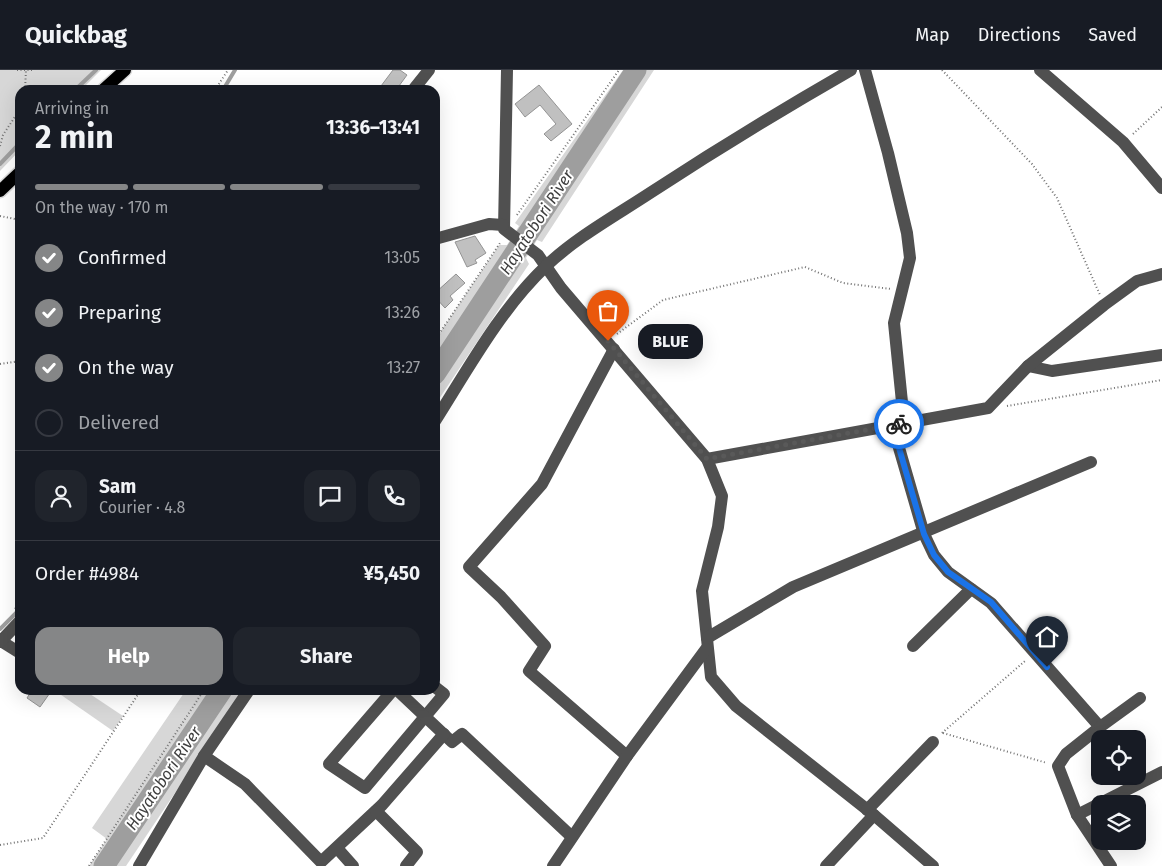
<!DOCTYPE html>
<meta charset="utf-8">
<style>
:root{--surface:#171b24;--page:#20242c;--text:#f1f3f6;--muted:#9ea1a6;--line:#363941;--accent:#858687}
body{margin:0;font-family:"Fira Sans",sans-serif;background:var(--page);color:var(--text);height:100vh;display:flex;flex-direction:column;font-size:19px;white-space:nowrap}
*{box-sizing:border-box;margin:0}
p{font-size:16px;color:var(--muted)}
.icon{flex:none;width:28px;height:28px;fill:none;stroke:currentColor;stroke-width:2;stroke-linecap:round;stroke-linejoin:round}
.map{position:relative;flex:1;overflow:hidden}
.details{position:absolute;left:15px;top:15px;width:425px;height:610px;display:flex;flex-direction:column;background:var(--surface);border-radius:15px;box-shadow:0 5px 20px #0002}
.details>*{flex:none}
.controls{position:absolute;left:1091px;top:660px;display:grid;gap:10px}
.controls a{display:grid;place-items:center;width:55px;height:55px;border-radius:10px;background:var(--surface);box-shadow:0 5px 20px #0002;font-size:25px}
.pin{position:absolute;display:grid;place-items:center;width:42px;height:42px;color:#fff;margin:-51px -21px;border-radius:50% 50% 50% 0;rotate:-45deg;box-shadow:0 0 5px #0007}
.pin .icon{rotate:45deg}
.courier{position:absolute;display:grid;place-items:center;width:50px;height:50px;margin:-25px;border:4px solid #1a73e8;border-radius:50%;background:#fff;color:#222;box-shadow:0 1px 6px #0007}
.bubble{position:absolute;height:35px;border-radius:15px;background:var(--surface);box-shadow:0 5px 20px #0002;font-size:16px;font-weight:700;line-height:35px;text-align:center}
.head em{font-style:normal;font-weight:700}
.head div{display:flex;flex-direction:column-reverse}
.head{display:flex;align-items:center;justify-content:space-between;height:85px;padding:0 20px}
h1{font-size:32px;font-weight:700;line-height:38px}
.bar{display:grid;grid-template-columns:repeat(4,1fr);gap:8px 5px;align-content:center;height:60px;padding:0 20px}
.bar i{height:6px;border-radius:4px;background:var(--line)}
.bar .selected{background:var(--accent)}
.bar p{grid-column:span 4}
.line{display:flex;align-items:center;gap:12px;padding:0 20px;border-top:1px solid var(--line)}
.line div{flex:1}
.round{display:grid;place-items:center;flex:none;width:52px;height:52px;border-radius:15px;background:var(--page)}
ol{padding:0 20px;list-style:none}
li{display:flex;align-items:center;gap:15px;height:55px}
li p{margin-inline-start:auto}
li .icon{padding:5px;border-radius:50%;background:var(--accent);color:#fff;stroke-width:4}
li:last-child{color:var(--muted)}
li i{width:28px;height:28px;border:2px solid var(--line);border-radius:50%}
.action{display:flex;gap:10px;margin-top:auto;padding:10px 20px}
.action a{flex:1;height:58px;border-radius:15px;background:var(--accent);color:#fff;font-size:20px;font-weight:700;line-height:58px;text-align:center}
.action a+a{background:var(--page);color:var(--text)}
header{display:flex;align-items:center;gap:30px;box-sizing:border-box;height:70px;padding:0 25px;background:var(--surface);border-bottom:1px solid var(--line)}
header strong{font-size:24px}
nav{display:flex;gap:28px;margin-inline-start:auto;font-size:18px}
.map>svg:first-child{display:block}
.green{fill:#d7d7d7}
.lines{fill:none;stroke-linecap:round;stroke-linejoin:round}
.stream{stroke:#9e9e9e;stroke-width:4}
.river{stroke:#9e9e9e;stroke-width:21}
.building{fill:#c0c0c0;stroke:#949494}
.major-casing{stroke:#dbdbdb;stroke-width:15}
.path{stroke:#727272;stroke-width:2;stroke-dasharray:1 2.5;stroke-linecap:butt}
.minor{stroke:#505050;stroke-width:12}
.major{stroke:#000;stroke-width:12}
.done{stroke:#595959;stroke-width:5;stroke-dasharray:0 9}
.route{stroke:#1a73e8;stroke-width:6}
.labels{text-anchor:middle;stroke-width:4;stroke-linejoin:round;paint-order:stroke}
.water-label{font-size:16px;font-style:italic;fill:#3f3f3f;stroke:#fff}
</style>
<header>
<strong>Quickbag</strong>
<nav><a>Map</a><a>Directions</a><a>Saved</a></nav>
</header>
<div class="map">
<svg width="1162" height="796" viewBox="0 0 1162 796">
<rect width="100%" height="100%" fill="#fff"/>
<g class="green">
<polygon points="0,0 101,0 81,20 20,20 20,80 0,101"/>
<polygon points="623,0 629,0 512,179 435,289 435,270 499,175 507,175 519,156 515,153"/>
<polygon points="645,0 654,0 542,172 537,170 526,188 529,194 435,335 435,317"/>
<polygon points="54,620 84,620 123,646 113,661"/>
<polygon points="186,620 215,620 98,796 89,796 107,769 92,758"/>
<polygon points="230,620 244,620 126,796 115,796"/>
</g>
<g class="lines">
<g class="stream">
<polyline points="75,20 96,0"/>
<polyline points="223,20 235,0"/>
<polyline points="0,94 20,73"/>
<polyline points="0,559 20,539"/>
</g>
<g class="river">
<polyline points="435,304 636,0"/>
<polyline points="104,796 222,620"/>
</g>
</g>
<g class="building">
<polygon points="393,0 400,0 407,5 396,20 378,20"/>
<polygon points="539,15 572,54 551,71 544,64 556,54 540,35 525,47 515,34"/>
<polygon points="475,166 486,183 475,190 477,193 467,197 455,172"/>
<polygon points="456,204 465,213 450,226 453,230 445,238 435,227 435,223"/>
<polygon points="32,620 52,620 40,637 27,628"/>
</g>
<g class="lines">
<g class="major-casing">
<g id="major">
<polyline points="103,20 125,0"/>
<polyline points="0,121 20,102"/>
</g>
</g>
<g class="path">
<polyline points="17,0 33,0"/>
<polyline points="942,0 1032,94 1057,128 1100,225"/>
<polyline points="25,20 26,0"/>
<polyline points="215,20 228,0"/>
<polyline points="1133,64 1162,37"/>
<polyline points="0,76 3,65 20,39"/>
<polyline points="517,145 619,0"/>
<polyline points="0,146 20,150"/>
<polyline points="617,264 663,230 805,197 843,213 891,219"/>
<polyline points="435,270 500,173"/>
<polyline points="0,294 20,291"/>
<polyline points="1007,336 1162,310"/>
<polyline points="15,539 20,533"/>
<polyline points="942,663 1025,591"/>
<polyline points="943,663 1047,693"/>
<polyline points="0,775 43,768 141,620"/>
<polyline points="89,796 204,620"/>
</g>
<g class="minor">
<polyline points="507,0 504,159 538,185 561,218 707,389 722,426 718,457 702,521 711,607 736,636 874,745 933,796"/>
<polyline points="865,0 888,83 907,163 910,188 894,253 903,342 895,364 924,464 934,485 948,502 991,533 1100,657 1066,684 1058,696 1077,745 1111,796"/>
<polyline points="1040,0 1123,72 1162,118"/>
<polyline points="413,20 429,0"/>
<polyline points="435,169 489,154 503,155"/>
<polyline points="614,279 542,414 469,497 501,527 545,576 529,601 627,686"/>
<polyline points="1028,296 1052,301 1162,285"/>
<path d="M435,351C468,299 500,240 545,197C575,168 615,146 650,123C716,80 783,39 851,0"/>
<polyline points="707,389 988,338 1028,296 1104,235 1137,211 1162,204"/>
<polyline points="707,568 793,517 1091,392"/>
<polyline points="1,571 20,583"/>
<polyline points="0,572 20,551"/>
<polyline points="913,576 971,519"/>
<polyline points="393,620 329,694 365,718 444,624 435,617"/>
<polyline points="397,620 452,672 462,664 572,767"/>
<polyline points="1100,657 1140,628"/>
<polyline points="204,686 245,714 321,792 382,735 444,664"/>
<polyline points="867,740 933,672"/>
<polyline points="376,741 417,782 406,796"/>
<polyline points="1077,745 1162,702"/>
<polyline points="337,778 353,796"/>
<polyline points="139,796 204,686 249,620"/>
<polyline points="553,796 627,686 706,579"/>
<polyline points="826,796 874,745"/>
</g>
<use href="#major" class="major"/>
</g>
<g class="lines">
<polyline class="done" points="608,271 707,389 899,354"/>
<polyline class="route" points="899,354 895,364 924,464 934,485 948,502 991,532 1047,597"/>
</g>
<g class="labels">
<g class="water-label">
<text transform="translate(536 152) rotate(-57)" y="6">Hayatobori River</text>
<text transform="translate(163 708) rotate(-56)" y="6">Hayatobori River</text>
</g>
</g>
</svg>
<div class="controls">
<a><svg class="icon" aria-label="locate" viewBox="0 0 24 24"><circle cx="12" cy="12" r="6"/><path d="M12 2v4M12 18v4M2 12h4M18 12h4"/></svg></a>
<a><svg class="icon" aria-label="layers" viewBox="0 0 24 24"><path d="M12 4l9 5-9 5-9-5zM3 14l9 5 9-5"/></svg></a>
</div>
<div class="pin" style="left:608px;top:271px;background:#ea580c"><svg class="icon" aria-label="bag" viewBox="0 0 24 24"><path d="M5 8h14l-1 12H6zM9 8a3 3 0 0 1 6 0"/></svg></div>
<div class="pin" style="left:1047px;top:597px;background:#1f2937"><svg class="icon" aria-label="home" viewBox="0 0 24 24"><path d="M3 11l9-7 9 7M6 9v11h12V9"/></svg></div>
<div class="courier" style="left:899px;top:354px"><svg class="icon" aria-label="bike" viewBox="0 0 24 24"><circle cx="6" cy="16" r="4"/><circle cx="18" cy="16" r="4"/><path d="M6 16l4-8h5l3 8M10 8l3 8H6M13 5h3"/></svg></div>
<div class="bubble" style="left:638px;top:254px;width:65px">BLUE</div>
<section class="details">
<div class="head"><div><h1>2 min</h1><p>Arriving in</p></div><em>13:36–13:41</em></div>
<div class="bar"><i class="selected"></i><i class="selected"></i><i class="selected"></i><i></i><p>On the way · 170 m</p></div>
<ol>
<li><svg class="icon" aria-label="check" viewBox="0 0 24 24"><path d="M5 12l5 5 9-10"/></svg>Confirmed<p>13:05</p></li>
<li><svg class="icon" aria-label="check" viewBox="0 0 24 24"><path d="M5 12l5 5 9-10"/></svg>Preparing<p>13:26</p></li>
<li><svg class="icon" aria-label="check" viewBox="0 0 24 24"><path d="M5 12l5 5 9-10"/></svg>On the way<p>13:27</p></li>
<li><i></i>Delivered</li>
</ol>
<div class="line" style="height:90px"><a class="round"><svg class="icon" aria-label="person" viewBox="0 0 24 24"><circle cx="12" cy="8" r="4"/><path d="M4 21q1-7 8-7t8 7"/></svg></a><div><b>Sam</b><p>Courier · 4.8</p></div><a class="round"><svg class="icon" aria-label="chat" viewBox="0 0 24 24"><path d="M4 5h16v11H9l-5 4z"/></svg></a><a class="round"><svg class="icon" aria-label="phone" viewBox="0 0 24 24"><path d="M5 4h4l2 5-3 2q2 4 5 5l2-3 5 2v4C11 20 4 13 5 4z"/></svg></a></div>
<div class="line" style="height:65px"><div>Order #4984</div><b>¥5,450</b></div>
<div class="action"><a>Help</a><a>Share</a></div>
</section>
</div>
